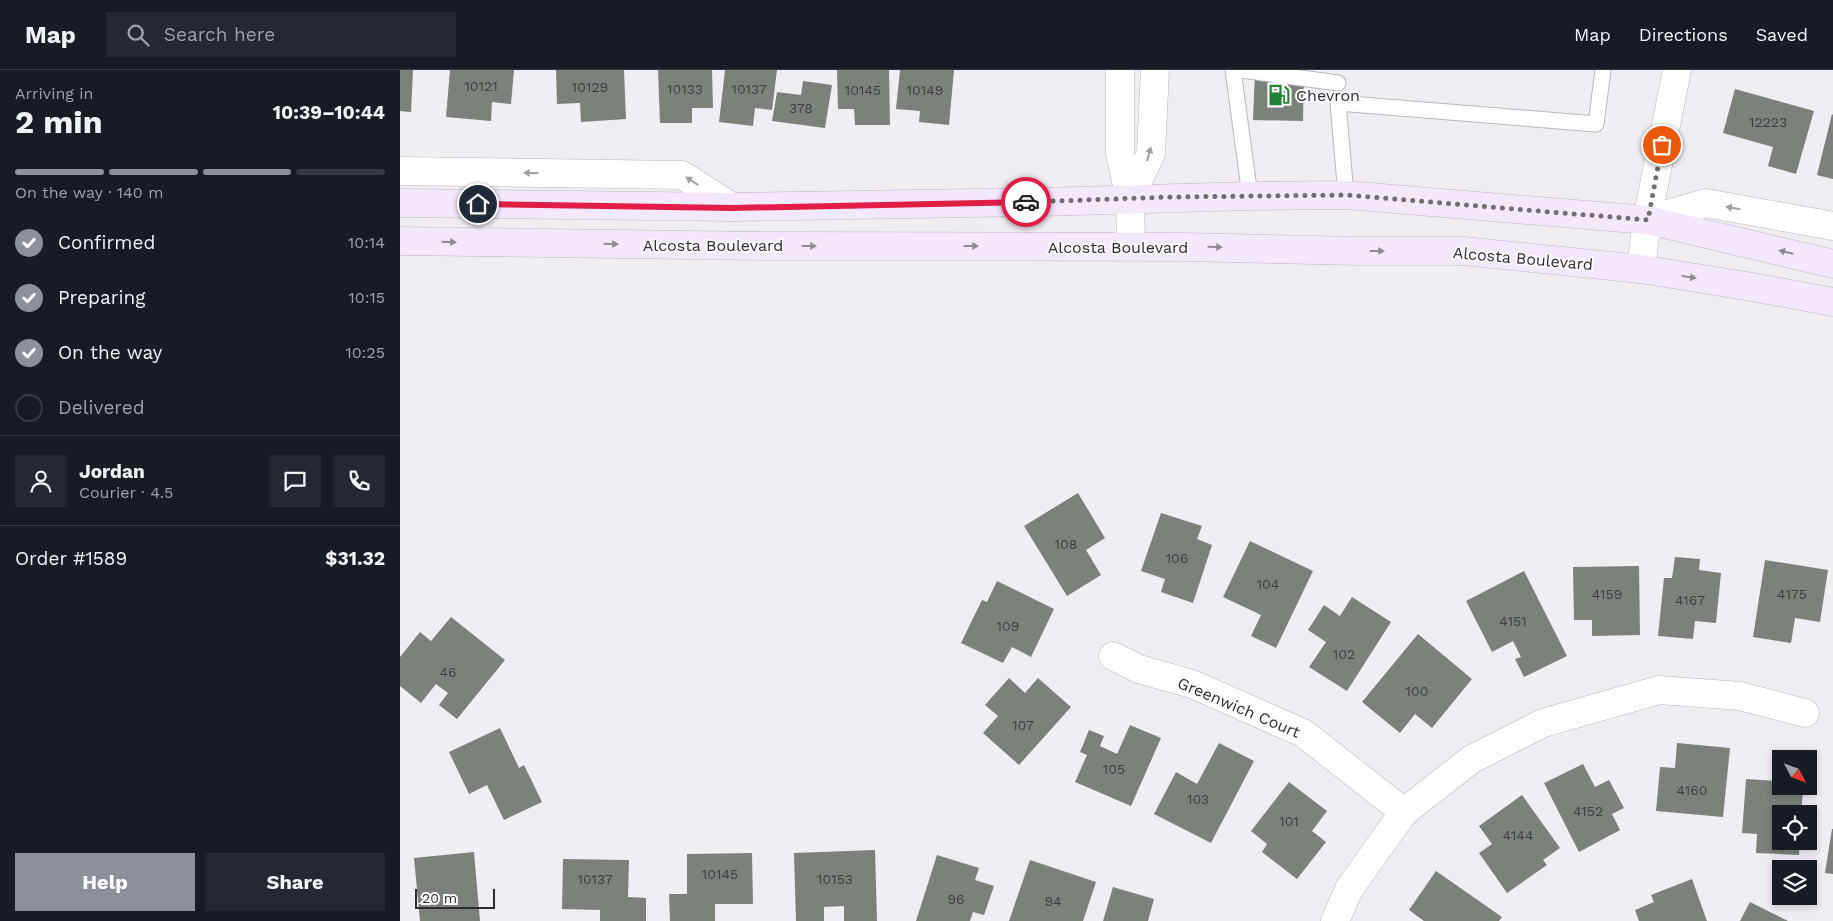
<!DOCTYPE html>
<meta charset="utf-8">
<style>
:root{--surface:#171b24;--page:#242831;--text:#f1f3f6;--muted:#9ea1a6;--line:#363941;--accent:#8c9099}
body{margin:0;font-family:"Work Sans",sans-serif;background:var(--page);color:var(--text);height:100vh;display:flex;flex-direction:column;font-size:19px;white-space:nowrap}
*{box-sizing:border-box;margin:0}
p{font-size:16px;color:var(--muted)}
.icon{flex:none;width:28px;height:28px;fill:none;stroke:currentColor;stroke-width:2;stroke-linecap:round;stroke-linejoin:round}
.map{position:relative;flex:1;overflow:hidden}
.sheet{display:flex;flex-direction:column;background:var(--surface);width:400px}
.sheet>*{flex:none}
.needle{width:32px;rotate:131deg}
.fabs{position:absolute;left:1372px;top:680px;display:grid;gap:10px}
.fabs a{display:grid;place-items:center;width:45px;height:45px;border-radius:0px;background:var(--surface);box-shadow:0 2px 8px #0003;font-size:25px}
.scale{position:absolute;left:15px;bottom:12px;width:80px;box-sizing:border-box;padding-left:5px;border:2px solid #2c2b2d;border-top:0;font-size:14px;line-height:18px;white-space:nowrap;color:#2c2b2d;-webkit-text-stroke:4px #fdfbff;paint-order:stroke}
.pin{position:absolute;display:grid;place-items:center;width:42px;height:42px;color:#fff;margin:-21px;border:2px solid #fff;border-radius:50%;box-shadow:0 1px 5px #0007}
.courier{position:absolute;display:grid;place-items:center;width:50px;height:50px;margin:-25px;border:4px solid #e11d48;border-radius:50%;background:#fff;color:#222;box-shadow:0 1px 6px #0007}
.overview em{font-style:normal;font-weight:700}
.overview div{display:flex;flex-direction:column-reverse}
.overview{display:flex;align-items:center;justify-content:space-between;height:85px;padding:0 15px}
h1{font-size:32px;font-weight:700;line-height:38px}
.bar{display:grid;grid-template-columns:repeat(4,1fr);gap:8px 5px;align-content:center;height:60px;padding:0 15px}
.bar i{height:6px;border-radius:4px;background:var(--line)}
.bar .current{background:var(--accent)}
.bar p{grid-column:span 4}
.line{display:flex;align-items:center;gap:12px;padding:0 15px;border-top:1px solid var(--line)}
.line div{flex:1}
.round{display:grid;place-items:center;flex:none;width:52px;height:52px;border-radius:0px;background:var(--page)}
ol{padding:0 15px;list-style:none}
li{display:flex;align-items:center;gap:15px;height:55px}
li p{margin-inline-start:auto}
li .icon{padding:5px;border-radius:50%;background:var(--accent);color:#fff;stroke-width:4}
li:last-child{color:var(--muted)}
li i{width:28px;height:28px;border:2px solid var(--line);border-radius:50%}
.action{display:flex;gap:10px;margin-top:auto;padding:10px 15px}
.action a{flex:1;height:58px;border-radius:0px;background:var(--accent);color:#fff;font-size:20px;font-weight:700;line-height:58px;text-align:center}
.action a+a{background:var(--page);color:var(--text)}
header{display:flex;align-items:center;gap:30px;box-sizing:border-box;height:70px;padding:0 25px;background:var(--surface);border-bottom:1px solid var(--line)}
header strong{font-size:24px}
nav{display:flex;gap:28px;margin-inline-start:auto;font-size:18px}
.search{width:350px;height:45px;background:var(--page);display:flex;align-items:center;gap:12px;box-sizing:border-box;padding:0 18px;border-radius:0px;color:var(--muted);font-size:19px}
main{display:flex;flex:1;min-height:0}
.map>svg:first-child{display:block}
.building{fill:#7c817c}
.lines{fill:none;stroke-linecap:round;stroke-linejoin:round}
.service-casing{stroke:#bab7bd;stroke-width:17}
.minor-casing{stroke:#bab7bd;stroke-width:29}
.tertiary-casing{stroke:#bab7bd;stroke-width:29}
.secondary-casing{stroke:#bab7bd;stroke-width:29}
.service{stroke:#fff;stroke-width:15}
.minor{stroke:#fff;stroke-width:28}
.tertiary{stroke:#fff;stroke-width:28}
.secondary{stroke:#f4e8fd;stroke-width:28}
.oneway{fill:#a0a0a0}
.oneway2{fill:#908a95}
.done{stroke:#716f72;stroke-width:5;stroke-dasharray:0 9}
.route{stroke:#e11d48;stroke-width:6}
.labels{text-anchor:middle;stroke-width:4;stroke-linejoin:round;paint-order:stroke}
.number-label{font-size:14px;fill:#404041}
.poi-label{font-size:16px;fill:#2c2b2d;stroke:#fdfbff;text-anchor:start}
.street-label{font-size:16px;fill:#2c2b2d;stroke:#fdfbff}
</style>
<header>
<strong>Map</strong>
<div class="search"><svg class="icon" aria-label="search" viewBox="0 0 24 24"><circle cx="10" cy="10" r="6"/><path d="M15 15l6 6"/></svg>Search here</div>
<nav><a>Map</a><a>Directions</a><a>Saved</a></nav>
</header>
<main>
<section class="sheet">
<div class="overview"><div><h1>2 min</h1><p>Arriving in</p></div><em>10:39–10:44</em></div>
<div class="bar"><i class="current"></i><i class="current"></i><i class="current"></i><i></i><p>On the way · 140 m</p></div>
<ol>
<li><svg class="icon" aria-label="check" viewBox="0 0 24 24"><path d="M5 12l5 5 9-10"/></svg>Confirmed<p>10:14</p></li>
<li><svg class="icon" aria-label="check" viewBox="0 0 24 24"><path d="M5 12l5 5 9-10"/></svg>Preparing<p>10:15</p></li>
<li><svg class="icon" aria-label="check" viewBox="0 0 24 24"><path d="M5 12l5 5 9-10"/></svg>On the way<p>10:25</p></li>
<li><i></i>Delivered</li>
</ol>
<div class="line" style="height:90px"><a class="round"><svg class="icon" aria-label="person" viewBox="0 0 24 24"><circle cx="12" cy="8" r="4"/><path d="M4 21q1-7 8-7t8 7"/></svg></a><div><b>Jordan</b><p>Courier · 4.5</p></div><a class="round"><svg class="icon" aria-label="chat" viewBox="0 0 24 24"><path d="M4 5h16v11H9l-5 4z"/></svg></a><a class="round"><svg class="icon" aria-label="phone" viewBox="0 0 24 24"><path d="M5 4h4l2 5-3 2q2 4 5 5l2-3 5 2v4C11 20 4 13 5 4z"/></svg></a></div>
<div class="line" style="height:65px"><div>Order #1589</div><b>$31.32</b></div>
<div class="action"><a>Help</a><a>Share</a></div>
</section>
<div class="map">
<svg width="1433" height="851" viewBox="0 0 1433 851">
<rect width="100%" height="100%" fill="#f0edf3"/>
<g class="building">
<polygon points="0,0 13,0 11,42 0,41"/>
<polygon points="50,0 114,0 111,34 92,32 91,51 46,47"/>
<polygon points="156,0 224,0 226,49 181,52 180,33 157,34"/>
<polygon points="258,0 312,0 313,38 292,38 292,53 260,53"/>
<polygon points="325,0 377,0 372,40 355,38 353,56 319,52"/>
<polygon points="437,0 489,0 490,55 455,55 454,39 438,39"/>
<polygon points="500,0 554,0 549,55 519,52 520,41 496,39"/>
<polygon points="855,0 904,0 903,51 853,50"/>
<polygon points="403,11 432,15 425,58 372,51 377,22 401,25"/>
<polygon points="1335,19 1414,41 1396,104 1368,96 1373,77 1323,63"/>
<polygon points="1432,44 1433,45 1433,109 1417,105"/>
<polygon points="678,423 705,468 686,480 701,505 667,526 624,456"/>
<polygon points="761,443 802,456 797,469 812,475 793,533 761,522 765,509 741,501"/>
<polygon points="850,471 913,501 876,578 851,566 861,545 823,527"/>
<polygon points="1275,487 1300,489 1299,500 1321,503 1316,553 1295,551 1293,569 1258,566 1264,508 1272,508"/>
<polygon points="1365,490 1428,500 1420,552 1395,548 1391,573 1353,567"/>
<polygon points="1239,496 1240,565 1192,566 1192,550 1174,550 1173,497"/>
<polygon points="1124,501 1167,586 1124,607 1115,589 1121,587 1113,571 1092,582 1066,531"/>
<polygon points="597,511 654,539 631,587 612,577 603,593 561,573 582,530 587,532"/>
<polygon points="952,527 991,552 947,621 909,597 926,572 908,560 924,535 940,546"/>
<polygon points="51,547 105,590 57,649 39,635 48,623 36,614 21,633 0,616 0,587 20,562 31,571"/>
<polygon points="1018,564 1072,609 1032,658 1015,644 1000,663 962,632"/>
<polygon points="609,608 625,623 638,608 671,637 619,695 583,663 598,646 585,635"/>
<polygon points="730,655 761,668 731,736 675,712 687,685 680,682 689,660 704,666 700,676 717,684"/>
<polygon points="100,658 119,698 124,695 142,732 104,750 87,715 69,724 49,682"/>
<polygon points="819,673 854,691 811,773 754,744 776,702 797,714"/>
<polygon points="1277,673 1330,678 1323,747 1256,741 1260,697 1275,698"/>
<polygon points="1183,694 1195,717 1209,710 1224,738 1212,744 1220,760 1179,782 1144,713"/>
<polygon points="1346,709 1377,711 1377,720 1403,721 1401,744 1381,744 1381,771 1400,771 1399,785 1356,783 1357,764 1342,763"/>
<polygon points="889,712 927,741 912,761 926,772 897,809 862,782 867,774 851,761"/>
<polygon points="1122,725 1160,778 1143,790 1147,795 1107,823 1079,783 1092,774 1079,756"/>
<polygon points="1432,759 1433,759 1433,804 1425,803"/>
<polygon points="475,780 477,851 444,851 444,836 424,837 424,851 396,851 394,783"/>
<polygon points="74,782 80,851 20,851 14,788"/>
<polygon points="352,783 353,834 315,834 315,851 270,851 269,824 287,824 287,784"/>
<polygon points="537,785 579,798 575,810 594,816 584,845 573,842 570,851 516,851"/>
<polygon points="163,789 229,790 228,827 246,828 246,851 200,851 200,840 162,839"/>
<polygon points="630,790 696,812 683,851 609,851"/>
<polygon points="1036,801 1102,847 1099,851 1024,851 1009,840"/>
<polygon points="1292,809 1307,851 1239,851 1235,840 1254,832 1251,825"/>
<polygon points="713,817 754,829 748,851 703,851"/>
<polygon points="1350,832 1388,851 1340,851"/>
</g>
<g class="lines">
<g class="service-casing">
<g id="service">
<polyline points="833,0 850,126"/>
<polyline points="841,0 938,13"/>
<polyline points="946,125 938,33 1196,54 1203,0"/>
</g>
</g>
<g class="minor-casing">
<g id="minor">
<polyline points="0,101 282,105 332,137"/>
<polyline points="1247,150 1306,133 1433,156"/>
<polyline points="1241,199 1247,150 1277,0"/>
<polyline points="713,586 739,599 792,614 903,663 1004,742"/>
<polyline points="935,851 949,819 1004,742 1072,689 1143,653 1259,620 1340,626 1405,643"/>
</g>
</g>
<g class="tertiary-casing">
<g id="tertiary">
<polyline points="720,0 720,84 730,128 731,176"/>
<polyline points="730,128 751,83 755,0"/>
</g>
</g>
<g class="secondary-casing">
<g id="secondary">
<polyline points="0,133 332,137 640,132 850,126 946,125 1247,150 1433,194"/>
<polyline points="0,171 364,176 784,177 957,181 1063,181 1241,199 1352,217 1433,232"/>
</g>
</g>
<use href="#service" class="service"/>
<use href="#minor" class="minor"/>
<use href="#tertiary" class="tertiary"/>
<use href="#secondary" class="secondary"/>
</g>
<defs><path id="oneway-solid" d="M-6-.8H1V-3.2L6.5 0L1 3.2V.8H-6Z" transform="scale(1.25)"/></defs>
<g class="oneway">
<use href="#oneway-solid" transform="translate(749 84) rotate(-75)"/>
<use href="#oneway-solid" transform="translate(131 103) rotate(-179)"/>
<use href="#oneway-solid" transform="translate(292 111) rotate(-147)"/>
<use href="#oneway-solid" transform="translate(1333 138) rotate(-170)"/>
</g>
<g class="oneway2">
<use href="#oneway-solid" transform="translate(49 172) rotate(1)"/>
<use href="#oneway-solid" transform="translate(211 174) rotate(1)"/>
<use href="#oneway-solid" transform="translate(409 176)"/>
<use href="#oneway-solid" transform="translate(571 176)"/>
<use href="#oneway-solid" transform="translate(815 177) rotate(1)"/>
<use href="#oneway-solid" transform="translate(977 181)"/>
<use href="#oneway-solid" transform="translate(1386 182) rotate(-167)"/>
<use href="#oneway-solid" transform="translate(1289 207) rotate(9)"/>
</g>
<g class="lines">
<polyline class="done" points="626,132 770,127 946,125 1248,150 1262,75"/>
<polyline class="route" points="78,134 332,138 626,132"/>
</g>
<defs>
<g id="fuel-bare" transform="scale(1.725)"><path d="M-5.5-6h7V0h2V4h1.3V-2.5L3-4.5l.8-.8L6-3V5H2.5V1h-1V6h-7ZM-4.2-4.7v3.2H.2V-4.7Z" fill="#218235" stroke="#fdfbff" stroke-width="2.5" paint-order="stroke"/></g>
</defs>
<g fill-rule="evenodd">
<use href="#fuel-bare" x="879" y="25"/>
</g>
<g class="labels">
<g class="number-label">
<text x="81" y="21">10121</text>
<text x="190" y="22">10129</text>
<text x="285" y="24">10133</text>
<text x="349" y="24">10137</text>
<text x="463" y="25">10145</text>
<text x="525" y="25">10149</text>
<text x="401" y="43">378</text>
<text x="1368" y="57">12223</text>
<text x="666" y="479">108</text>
<text x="777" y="493">106</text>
<text x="868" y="519">104</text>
<text x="1207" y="529">4159</text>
<text x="1392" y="529">4175</text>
<text x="1290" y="535">4167</text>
<text x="1113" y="556">4151</text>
<text x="608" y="561">109</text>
<text x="944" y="589">102</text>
<text x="48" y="607">46</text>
<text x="1017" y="626">100</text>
<text x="623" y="660">107</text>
<text x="714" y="704">105</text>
<text x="1292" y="725">4160</text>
<text x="798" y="734">103</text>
<text x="1188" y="746">4152</text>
<text x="889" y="756">101</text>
<text x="1118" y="770">4144</text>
<text x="320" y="809">10145</text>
<text x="195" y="814">10137</text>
<text x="435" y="814">10153</text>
<text x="556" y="834">96</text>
<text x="653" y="836">94</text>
</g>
<g class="poi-label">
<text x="896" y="31">Chevron</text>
</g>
<g class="street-label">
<text x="313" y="181">Alcosta Boulevard</text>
<text x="718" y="183">Alcosta Boulevard</text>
<text transform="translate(1123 188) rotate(5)" y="6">Alcosta Boulevard</text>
<text transform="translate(839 637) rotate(23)" y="6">Greenwich Court</text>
</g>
</g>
</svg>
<div class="fabs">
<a><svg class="needle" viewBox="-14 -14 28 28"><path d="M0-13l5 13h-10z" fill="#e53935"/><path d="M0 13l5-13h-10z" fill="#9ea1a6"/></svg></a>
<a><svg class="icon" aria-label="locate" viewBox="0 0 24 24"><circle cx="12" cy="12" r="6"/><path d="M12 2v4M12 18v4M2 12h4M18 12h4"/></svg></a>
<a><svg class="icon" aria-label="layers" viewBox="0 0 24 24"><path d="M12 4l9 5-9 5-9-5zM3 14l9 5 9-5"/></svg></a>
</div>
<div class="scale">20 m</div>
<div class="pin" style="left:1262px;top:75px;background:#ea580c"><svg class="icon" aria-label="bag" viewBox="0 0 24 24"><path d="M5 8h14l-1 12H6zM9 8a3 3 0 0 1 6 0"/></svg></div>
<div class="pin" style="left:78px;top:134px;background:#1f2937"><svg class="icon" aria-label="home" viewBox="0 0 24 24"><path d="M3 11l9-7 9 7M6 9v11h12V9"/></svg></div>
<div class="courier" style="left:626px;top:132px"><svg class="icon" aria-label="car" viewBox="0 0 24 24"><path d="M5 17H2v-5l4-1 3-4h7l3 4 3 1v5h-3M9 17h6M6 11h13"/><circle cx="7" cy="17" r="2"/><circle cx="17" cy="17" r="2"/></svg></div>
</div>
</main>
